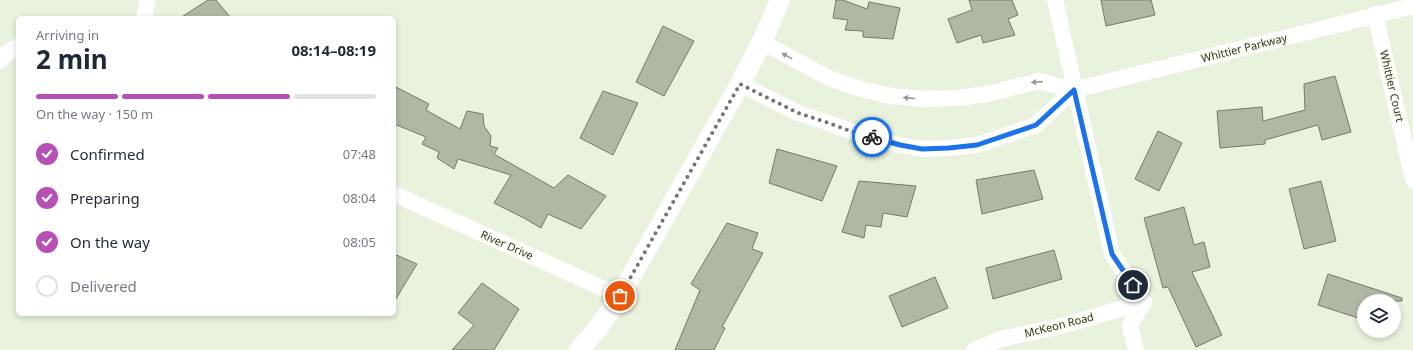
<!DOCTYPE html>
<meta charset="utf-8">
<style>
:root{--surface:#fff;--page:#f6f6f7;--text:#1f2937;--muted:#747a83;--line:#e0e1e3;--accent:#b750b4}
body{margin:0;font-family:"Noto Sans",sans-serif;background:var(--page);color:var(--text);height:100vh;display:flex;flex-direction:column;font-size:15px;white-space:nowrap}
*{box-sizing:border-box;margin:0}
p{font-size:13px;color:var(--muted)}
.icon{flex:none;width:22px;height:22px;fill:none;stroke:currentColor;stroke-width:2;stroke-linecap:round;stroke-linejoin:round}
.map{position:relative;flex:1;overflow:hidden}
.details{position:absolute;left:16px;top:16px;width:380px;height:300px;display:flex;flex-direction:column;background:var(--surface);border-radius:6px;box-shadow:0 2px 6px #0003}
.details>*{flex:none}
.fabs{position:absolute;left:1357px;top:294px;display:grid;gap:8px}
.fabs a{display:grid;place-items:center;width:44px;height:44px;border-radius:50%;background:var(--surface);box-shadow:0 2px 6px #0003;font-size:20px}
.pin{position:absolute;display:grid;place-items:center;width:34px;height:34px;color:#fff;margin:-17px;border:2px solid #fff;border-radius:50%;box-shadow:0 1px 4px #0007}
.courier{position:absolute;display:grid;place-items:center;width:40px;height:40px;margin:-20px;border:3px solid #1a73e8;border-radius:50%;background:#fff;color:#222;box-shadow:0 1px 5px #0007}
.head em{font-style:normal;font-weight:700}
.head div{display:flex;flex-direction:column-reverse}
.head{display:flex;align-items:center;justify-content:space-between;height:68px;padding:0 20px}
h1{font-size:26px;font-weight:700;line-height:30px}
.bar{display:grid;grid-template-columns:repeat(4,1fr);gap:6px 4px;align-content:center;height:48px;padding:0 20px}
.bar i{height:5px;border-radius:3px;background:var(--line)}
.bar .current{background:var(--accent)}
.bar p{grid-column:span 4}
ol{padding:0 20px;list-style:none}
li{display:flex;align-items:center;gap:12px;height:44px}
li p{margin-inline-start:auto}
li .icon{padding:4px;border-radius:50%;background:var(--accent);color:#fff;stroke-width:4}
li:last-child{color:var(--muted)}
li i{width:22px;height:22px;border:2px solid var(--line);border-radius:50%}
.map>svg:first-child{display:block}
.building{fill:#afb8a3;stroke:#737b68}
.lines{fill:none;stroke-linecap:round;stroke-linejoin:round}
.minor{stroke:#fff;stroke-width:16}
.tertiary{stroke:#fff;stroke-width:20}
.oneway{fill:#989a96}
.done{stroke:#71766a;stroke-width:4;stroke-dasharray:0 7.2}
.route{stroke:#1a73e8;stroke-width:5}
.labels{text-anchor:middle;stroke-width:3;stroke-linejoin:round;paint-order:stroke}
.street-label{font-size:11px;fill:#31342c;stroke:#f8ffed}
</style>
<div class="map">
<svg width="1413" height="350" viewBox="0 0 1413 350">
<rect width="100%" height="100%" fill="#e9f2dd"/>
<g class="building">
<polygon points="208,0 216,0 231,18 180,18"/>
<polygon points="836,0 843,0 867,9 869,2 900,8 893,39 863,37 863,31 845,30 848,20 833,18"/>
<polygon points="969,0 1012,0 1018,15 1008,19 1015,35 983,43 981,35 957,43 948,19 972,10"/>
<polygon points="1101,0 1151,0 1155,15 1106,26"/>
<polygon points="663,26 694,41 664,96 636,82"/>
<polygon points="1335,76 1351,132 1322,140 1318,125 1265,140 1265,144 1220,148 1217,111 1262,107 1263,121 1305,110 1304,84"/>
<polygon points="394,86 429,104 426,110 460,129 467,111 483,114 484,126 491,136 490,146 498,148 494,154 554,188 568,175 606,196 581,229 548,214 541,228 524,218 494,203 511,175 458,159 454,169 437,158 439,152 422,144 426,137 394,124"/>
<polygon points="603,91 638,103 613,155 580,138"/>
<polygon points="1158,131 1182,143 1159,191 1135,179"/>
<polygon points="777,149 837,166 822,201 769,183"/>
<polygon points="1034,170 1043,199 982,214 976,180"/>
<polygon points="859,181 916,186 907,217 883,213 881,227 866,225 864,238 842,232"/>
<polygon points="1321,181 1336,241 1304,249 1289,189"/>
<polygon points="1184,207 1194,245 1204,242 1210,267 1192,272 1222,335 1196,347 1168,287 1163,288 1144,218"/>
<polygon points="727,223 758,233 752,249 763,253 722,327 725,328 714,350 675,350 700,290 691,284"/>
<polygon points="1054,250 1062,279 993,299 986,268"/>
<polygon points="394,254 417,264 394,302"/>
<polygon points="1328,274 1402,298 1402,301 1364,301 1364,320 1318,305"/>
<polygon points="935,277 948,308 902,327 889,296"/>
<polygon points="482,283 519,309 494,350 452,350 474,325 458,313"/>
</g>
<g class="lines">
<g class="minor">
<polyline points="1055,0 1112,254 1144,302 1130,325 1136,350"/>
<polyline points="1375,14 1413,180"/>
<polyline points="144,18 148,0"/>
<polyline points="762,42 831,79 861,89 891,96 925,99 959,98 987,94 1039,81 1074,90"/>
<polyline points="0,61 6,54 18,46"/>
<polyline points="740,84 798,113 826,122 850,131 900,145 922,149 949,148 977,145 1036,125 1074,90 1413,6"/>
<polyline points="394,194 620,296"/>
<polyline points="974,350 1001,339 1065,325 1144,302"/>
</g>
<polyline class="tertiary" points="579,350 599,327 620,296 740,84 762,42 780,0"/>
</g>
<defs><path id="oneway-solid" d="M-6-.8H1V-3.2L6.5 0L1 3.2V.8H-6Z"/></defs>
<g class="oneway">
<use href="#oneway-solid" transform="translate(787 56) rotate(-151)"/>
<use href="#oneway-solid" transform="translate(1037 82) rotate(176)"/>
<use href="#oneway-solid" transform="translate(909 98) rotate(-175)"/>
</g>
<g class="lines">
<polyline class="done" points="620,296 740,84 798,113 826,122 850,131 872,137"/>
<polyline class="route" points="872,137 900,145 922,149 949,148 977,145 1036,125 1074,90 1112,254 1133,285"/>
</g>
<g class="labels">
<g class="street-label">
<text transform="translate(1244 48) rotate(-14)" y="4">Whittier Parkway</text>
<text transform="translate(1392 86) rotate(77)" y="4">Whittier Court</text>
<text transform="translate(507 245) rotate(24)" y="4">River Drive</text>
<text transform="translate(1059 325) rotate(-14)" y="4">McKeon Road</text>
</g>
</g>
</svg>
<div class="fabs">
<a><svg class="icon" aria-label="layers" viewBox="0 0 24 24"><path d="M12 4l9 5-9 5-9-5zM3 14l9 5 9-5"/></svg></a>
</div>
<div class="pin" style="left:620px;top:296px;background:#ea580c"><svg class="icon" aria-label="bag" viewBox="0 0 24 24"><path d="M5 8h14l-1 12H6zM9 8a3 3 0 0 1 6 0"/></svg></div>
<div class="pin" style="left:1133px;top:285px;background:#1f2937"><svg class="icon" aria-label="home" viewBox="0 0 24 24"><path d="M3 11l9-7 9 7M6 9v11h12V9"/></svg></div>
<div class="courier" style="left:872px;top:137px"><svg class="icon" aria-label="bike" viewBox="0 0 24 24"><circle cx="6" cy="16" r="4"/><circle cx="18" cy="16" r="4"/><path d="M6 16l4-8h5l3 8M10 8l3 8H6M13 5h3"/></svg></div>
<section class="details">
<div class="head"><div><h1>2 min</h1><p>Arriving in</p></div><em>08:14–08:19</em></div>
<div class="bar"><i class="current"></i><i class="current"></i><i class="current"></i><i></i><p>On the way · 150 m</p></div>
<ol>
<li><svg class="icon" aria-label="check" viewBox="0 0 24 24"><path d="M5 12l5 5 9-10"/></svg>Confirmed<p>07:48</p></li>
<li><svg class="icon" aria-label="check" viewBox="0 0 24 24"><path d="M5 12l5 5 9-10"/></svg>Preparing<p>08:04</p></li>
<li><svg class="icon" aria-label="check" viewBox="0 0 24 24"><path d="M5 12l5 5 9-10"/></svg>On the way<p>08:05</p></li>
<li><i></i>Delivered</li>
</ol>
</section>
</div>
